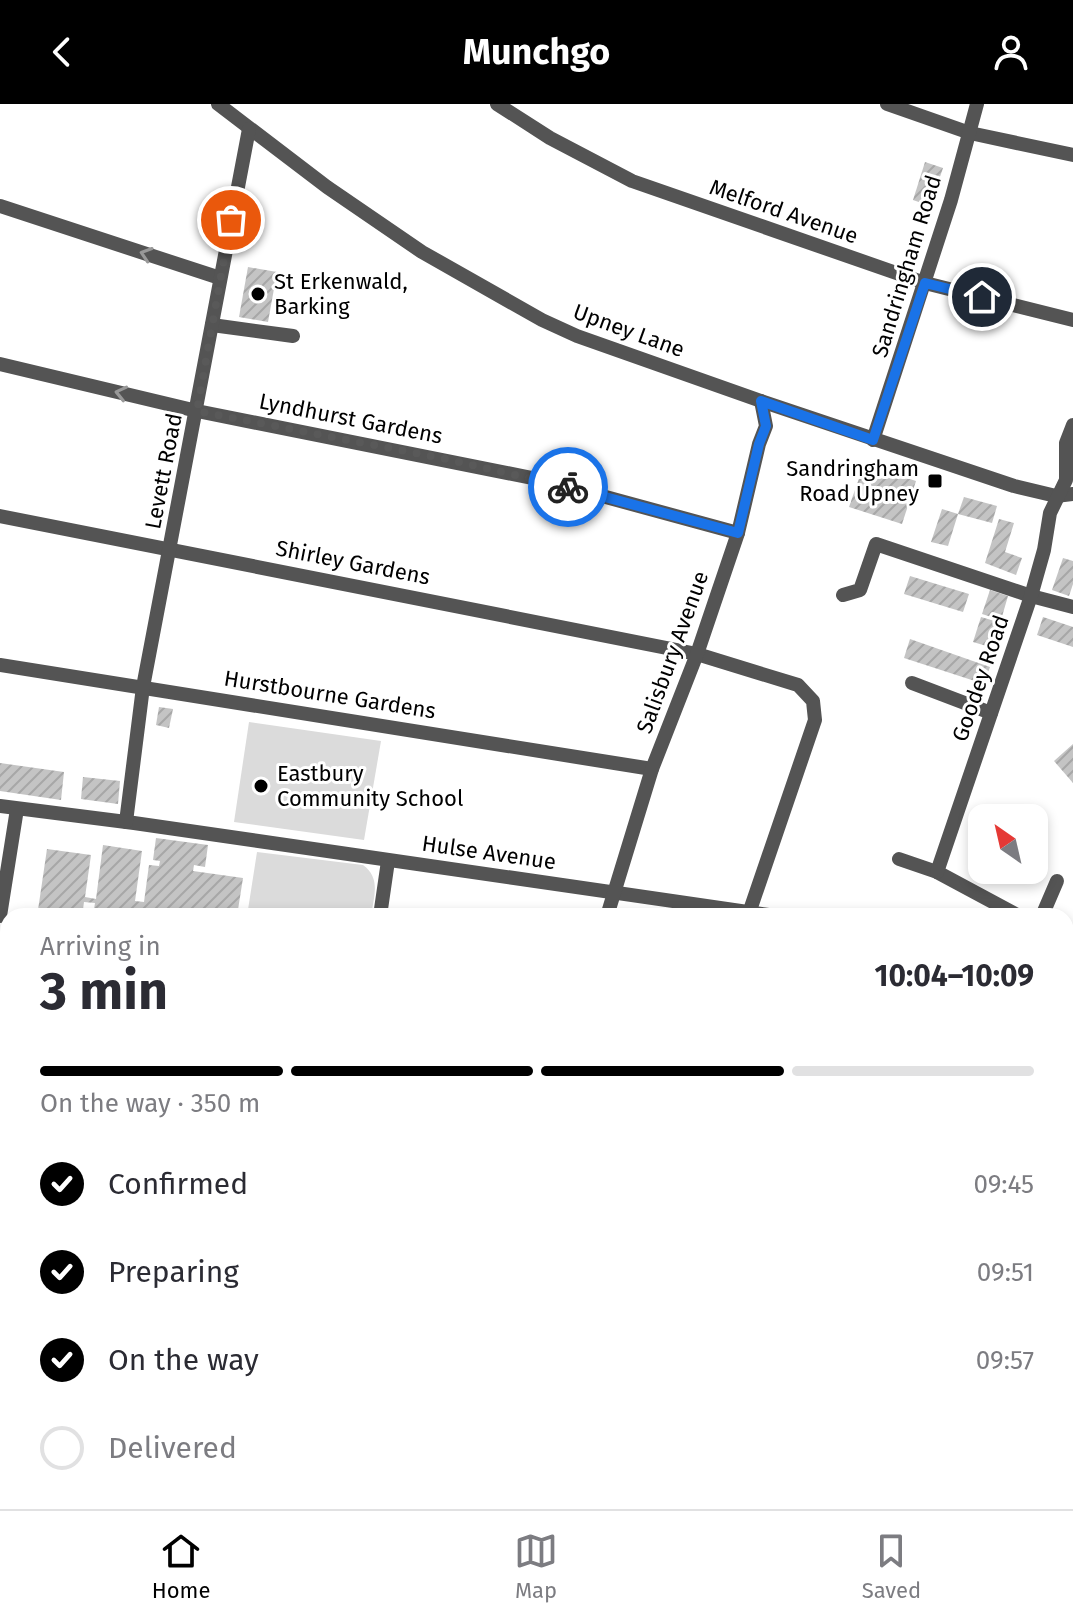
<!DOCTYPE html>
<meta charset="utf-8">
<style>
:root{--surface:#fff;--page:#f7f7f7;--text:#2b2b33;--muted:#7c7c81;--line:#e1e1e2;--accent:#000}
body{margin:0;font-family:"Fira Sans",sans-serif;background:var(--page);color:var(--text);height:100vh;display:flex;flex-direction:column;font-size:30px;white-space:nowrap}
*{box-sizing:border-box;margin:0}
p{font-size:26px;color:var(--muted)}
.icon{flex:none;width:44px;height:44px;fill:none;stroke:currentColor;stroke-width:2;stroke-linecap:round;stroke-linejoin:round}
.map{position:relative;flex:1;overflow:hidden}
.details{position:absolute;left:0px;top:804px;width:1074px;height:602px;display:flex;flex-direction:column;background:var(--surface);border-radius:24px 24px 0 0;box-shadow:0 4px 12px #0003}
.details>*{flex:none}
.needle{width:52px;rotate:326deg}
.controls{position:absolute;left:968px;top:700px;display:grid;gap:16px}
.controls a{display:grid;place-items:center;width:80px;height:80px;border-radius:16px;background:var(--surface);box-shadow:0 4px 12px #0003;font-size:40px}
.pin{position:absolute;display:grid;place-items:center;width:68px;height:68px;color:#fff;margin:-34px;border:4px solid #fff;border-radius:50%;box-shadow:0 2px 8px #0007}
.courier{position:absolute;display:grid;place-items:center;width:80px;height:80px;margin:-40px;border:6px solid #1a73e8;border-radius:50%;background:#fff;color:#222;box-shadow:0 2px 10px #0007}
.headline em{font-style:normal;font-weight:700}
.headline div{display:flex;flex-direction:column-reverse}
.headline{display:flex;align-items:center;justify-content:space-between;height:136px;padding:0 40px}
h1{font-size:52px;font-weight:700;line-height:60px}
.bar{display:grid;grid-template-columns:repeat(4,1fr);gap:12px 8px;align-content:center;height:96px;padding:0 40px}
.bar i{height:10px;border-radius:6px;background:var(--line)}
.bar .selected{background:var(--accent)}
.bar p{grid-column:span 4}
ol{padding:0 40px;list-style:none}
li{display:flex;align-items:center;gap:24px;height:88px}
li p{margin-inline-start:auto}
li .icon{padding:8px;border-radius:50%;background:var(--accent);color:#fff;stroke-width:4}
li:last-child{color:var(--muted)}
li i{width:44px;height:44px;border:4px solid var(--line);border-radius:50%}
header{display:flex;justify-content:space-between;align-items:center;height:104px;padding:0 40px;background:var(--accent);color:#fff;font-size:36px;font-weight:700}
.tabs{display:flex;justify-content:space-around;align-items:center;height:112px;border-top:2px solid var(--line);background:var(--surface);font-size:22px;color:var(--muted)}
.tabs a{display:grid;justify-items:center;gap:4px}
.tabs .selected{color:var(--accent)}
.map>svg:first-child{display:block}
.green{fill:#dbdbdb}
.building{fill:url(#building-hatch)}
.lines{fill:none;stroke-linecap:round;stroke-linejoin:round}
.minor{stroke:#545454;stroke-width:14}
.rail-casing{stroke:#000;stroke-width:7}
.rail{stroke:#fff;stroke-width:4;stroke-dasharray:12;stroke-linecap:butt}
.oneway{stroke:#989898}
.done{stroke:#595959;stroke-width:8;stroke-dasharray:0 14.4}
.route{stroke:#1a73e8;stroke-width:10}
.poi-dot{fill:#000;stroke:#fff;stroke-width:3}
.labels{text-anchor:middle;stroke-width:6;stroke-linejoin:round;paint-order:stroke}
.street-label{font-size:22px;fill:#000;stroke:#fff}
.poi-label{font-size:22px;fill:#000;stroke:#fff;text-anchor:start}
</style>
<header><svg class="icon" aria-label="back" viewBox="0 0 24 24"><path d="M15 5l-7 7 7 7"/></svg>Munchgo<svg class="icon" aria-label="person" viewBox="0 0 24 24"><circle cx="12" cy="8" r="4"/><path d="M4 21q1-7 8-7t8 7"/></svg></header>
<div class="map">
<svg width="1073" height="1405" viewBox="0 0 1073 1405">
<defs>
<pattern id="building-hatch" width="6" height="6" patternUnits="userSpaceOnUse" patternTransform="scale(2)"><rect width="6" height="6" fill="#c4c4c4"/><path d="M-1 1l2-2M0 6l6-6M5 7l2-2" fill="none" stroke="#a7a7a7"/></pattern>
</defs>
<rect width="100%" height="100%" fill="#fff"/>
<g class="green">
<polygon points="249,618 381,637 364,736 234,718"/>
<path d="M257,748L363,761C381,774 374,792 371,812H247Z"/>
</g>
<g class="building">
<polygon points="925,58 943,64 930,102 913,96"/>
<polygon points="248,163 277,168 268,218 239,213"/>
<polygon points="864,360 916,377 902,420 849,403"/>
<polygon points="964,393 997,402 992,419 958,410"/>
<polygon points="942,405 958,410 948,442 931,438"/>
<polygon points="999,415 1014,419 1005,448 1022,454 1016,471 985,459"/>
<polygon points="1063,454 1073,457 1073,480 1069,492 1052,486"/>
<polygon points="910,472 969,490 963,508 904,490"/>
<polygon points="990,486 1008,492 1001,516 982,510"/>
<polygon points="981,513 998,518 990,543 973,538"/>
<polygon points="1043,513 1073,523 1073,543 1037,531"/>
<polygon points="910,535 990,563 984,580 904,554"/>
<polygon points="159,603 173,605 169,624 156,621"/>
<polygon points="1073,640 1073,679 1054,657"/>
<polygon points="0,659 64,668 61,696 0,687"/>
<polygon points="83,673 120,677 118,700 81,695"/>
<polygon points="156,734 208,741 205,763 194,761 193,767 243,774 237,812 93,812 95,799 84,798 82,812 38,806 47,745 91,751 85,793 96,795 103,741 142,747 135,797 144,798 149,761 159,762 160,757 153,756"/>
<polygon points="6,870 8,870 8,924 0,922"/>
<polygon points="1073,1068 1073,1096 1066,1102 1066,1074"/>
<polygon points="1066,1132 1073,1142 1073,1169 1066,1159"/>
<polygon points="0,1203 8,1204 8,1229 0,1227"/>
<polygon points="0,1258 8,1259 8,1283 0,1282"/>
<polygon points="1066,1291 1073,1299 1073,1322 1066,1314"/>
<polygon points="0,1334 8,1335 8,1358 0,1357"/>
<polygon points="0,1386 8,1387 8,1398 99,1398 108,1399 108,1405 0,1405"/>
<polygon points="169,1398 218,1398 208,1405 165,1405 163,1402"/>
<polygon points="267,1398 312,1398 301,1405 257,1405"/>
<polygon points="756,1398 773,1398 771,1405 755,1405"/>
<polygon points="807,1398 825,1398 831,1402 830,1405 804,1405"/>
<polygon points="899,1398 922,1398 914,1405 905,1405"/>
</g>
<g class="lines">
<g class="minor">
<polyline points="218,0 327,83 422,148 542,216 577,232 761,297 1014,382 1056,392 1073,390"/>
<polyline points="497,0 550,34 632,77 925,179 1073,216"/>
<polyline points="887,0 970,29 1073,51"/>
<polyline points="0,102 220,174"/>
<polyline points="212,221 293,232"/>
<polyline points="0,260 197,307 547,377 738,429"/>
<polyline points="873,336 951,96 977,0"/>
<polyline points="0,412 697,550 798,581 813,597 815,616 748,812"/>
<polyline points="843,491 860,486 876,440 1031,492 1073,503"/>
<polyline points="0,561 652,665"/>
<polyline points="912,579 991,609"/>
<polyline points="0,702 134,719 776,812"/>
<polyline points="126,718 143,583 249,25"/>
<polyline points="899,755 937,768 1019,812"/>
<polyline points="937,768 1031,492 1044,446 1050,409 1066,376 1066,339 1073,321"/>
<polyline points="0,812 17,705"/>
<polyline points="380,812 388,757"/>
<polyline points="607,812 652,665 697,550 738,429 759,340 766,322 761,297"/>
<polyline points="1042,812 1057,777"/>
<polyline points="1066,836 1073,839"/>
<polyline points="0,1111 8,1112"/>
<polyline points="0,1243 8,1244"/>
<polyline points="1066,1271 1073,1280"/>
<polyline points="0,1371 8,1372"/>
<polyline points="137,1398 143,1405"/>
<polyline points="876,1398 882,1405"/>
<polyline points="233,1405 243,1398"/>
<polyline points="381,1405 392,1398"/>
<polyline points="788,1405 789,1398"/>
</g>
<g class="rail-casing">
<g id="rail">
<polyline points="1066,1011 1073,1005"/>
<polyline points="1066,1032 1073,1026"/>
<polyline points="486,1405 493,1398"/>
<polyline points="617,1405 625,1398"/>
<polyline points="641,1405 649,1398"/>
</g>
</g>
<use href="#rail" class="rail"/>
</g>
<defs><path id="oneway-chevron" d="M-2-3.5L2.5 0L-2 3.5" fill="none" stroke-width="1.6" stroke-linecap="round" stroke-linejoin="round" transform="scale(2)"/></defs>
<g class="oneway">
<use href="#oneway-chevron" transform="translate(146 150) rotate(-162)"/>
<use href="#oneway-chevron" transform="translate(121 289) rotate(-167)"/>
</g>
<g class="lines">
<polyline class="done" points="231,116 197,307 441,354 568,383"/>
<polyline class="route" points="568,383 738,429 759,340 766,322 761,297 873,336 925,179 982,193"/>
</g>
<g class="poi-dot">
<circle cx="258" cy="190" r="8"/>
<rect x="927" y="369" width="16" height="16" rx="4"/>
<circle cx="261" cy="682" r="8"/>
</g>
<g class="labels">
<g class="street-label">
<text transform="translate(784 107) rotate(19)" y="8">Melford Avenue</text>
<text transform="translate(906 162) rotate(-73)" y="8">Sandringham Road</text>
<text transform="translate(629 226) rotate(20)" y="8">Upney Lane</text>
<text transform="translate(351 314) rotate(11)" y="8">Lyndhurst Gardens</text>
<text transform="translate(163 367) rotate(-79)" y="8">Levett Road</text>
<text transform="translate(353 458) rotate(11)" y="8">Shirley Gardens</text>
<text transform="translate(672 548) rotate(-70)" y="8">Salisbury Avenue</text>
<text transform="translate(980 574) rotate(-71)" y="8">Goodey Road</text>
<text transform="translate(330 590) rotate(9)" y="8">Hurstbourne Gardens</text>
<text transform="translate(489 748) rotate(8)" y="8">Hulse Avenue</text>
</g>
<g class="poi-label">
<text x="274" y="185">St Erkenwald,<tspan x="274" dy="25">Barking</tspan></text>
<text x="919" y="372" text-anchor="end">Sandringham<tspan x="919" dy="25">Road Upney</tspan></text>
<text x="277" y="677">Eastbury<tspan x="277" dy="25">Community School</tspan></text>
</g>
</g>
</svg>
<div class="controls">
<a><svg class="needle" viewBox="-14 -14 28 28"><path d="M0-13l5 13h-10z" fill="#e53935"/><path d="M0 13l5-13h-10z" fill="#7c7c81"/></svg></a>
</div>
<div class="pin" style="left:231px;top:116px;background:#ea580c"><svg class="icon" aria-label="bag" viewBox="0 0 24 24"><path d="M5 8h14l-1 12H6zM9 8a3 3 0 0 1 6 0"/></svg></div>
<div class="pin" style="left:982px;top:193px;background:#1f2937"><svg class="icon" aria-label="home" viewBox="0 0 24 24"><path d="M3 11l9-7 9 7M6 9v11h12V9"/></svg></div>
<div class="courier" style="left:568px;top:383px"><svg class="icon" aria-label="bike" viewBox="0 0 24 24"><circle cx="6" cy="16" r="4"/><circle cx="18" cy="16" r="4"/><path d="M6 16l4-8h5l3 8M10 8l3 8H6M13 5h3"/></svg></div>
<section class="details">
<div class="headline"><div><h1>3 min</h1><p>Arriving in</p></div><em>10:04–10:09</em></div>
<div class="bar"><i class="selected"></i><i class="selected"></i><i class="selected"></i><i></i><p>On the way · 350 m</p></div>
<ol>
<li><svg class="icon" aria-label="check" viewBox="0 0 24 24"><path d="M5 12l5 5 9-10"/></svg>Confirmed<p>09:45</p></li>
<li><svg class="icon" aria-label="check" viewBox="0 0 24 24"><path d="M5 12l5 5 9-10"/></svg>Preparing<p>09:51</p></li>
<li><svg class="icon" aria-label="check" viewBox="0 0 24 24"><path d="M5 12l5 5 9-10"/></svg>On the way<p>09:57</p></li>
<li><i></i>Delivered</li>
</ol>
</section>
</div>
<nav class="tabs">
<a class="selected"><svg class="icon" aria-label="home" viewBox="0 0 24 24"><path d="M3 11l9-7 9 7M6 9v11h12V9"/></svg>Home</a>
<a><svg class="icon" aria-label="map" viewBox="0 0 24 24"><path d="M3 6l6-2 6 2 6-2v14l-6 2-6-2-6 2zM9 4v14M15 6v14"/></svg>Map</a>
<a><svg class="icon" aria-label="saved" viewBox="0 0 24 24"><path d="M7 4h10v16l-5-4-5 4z"/></svg>Saved</a>
</nav>
